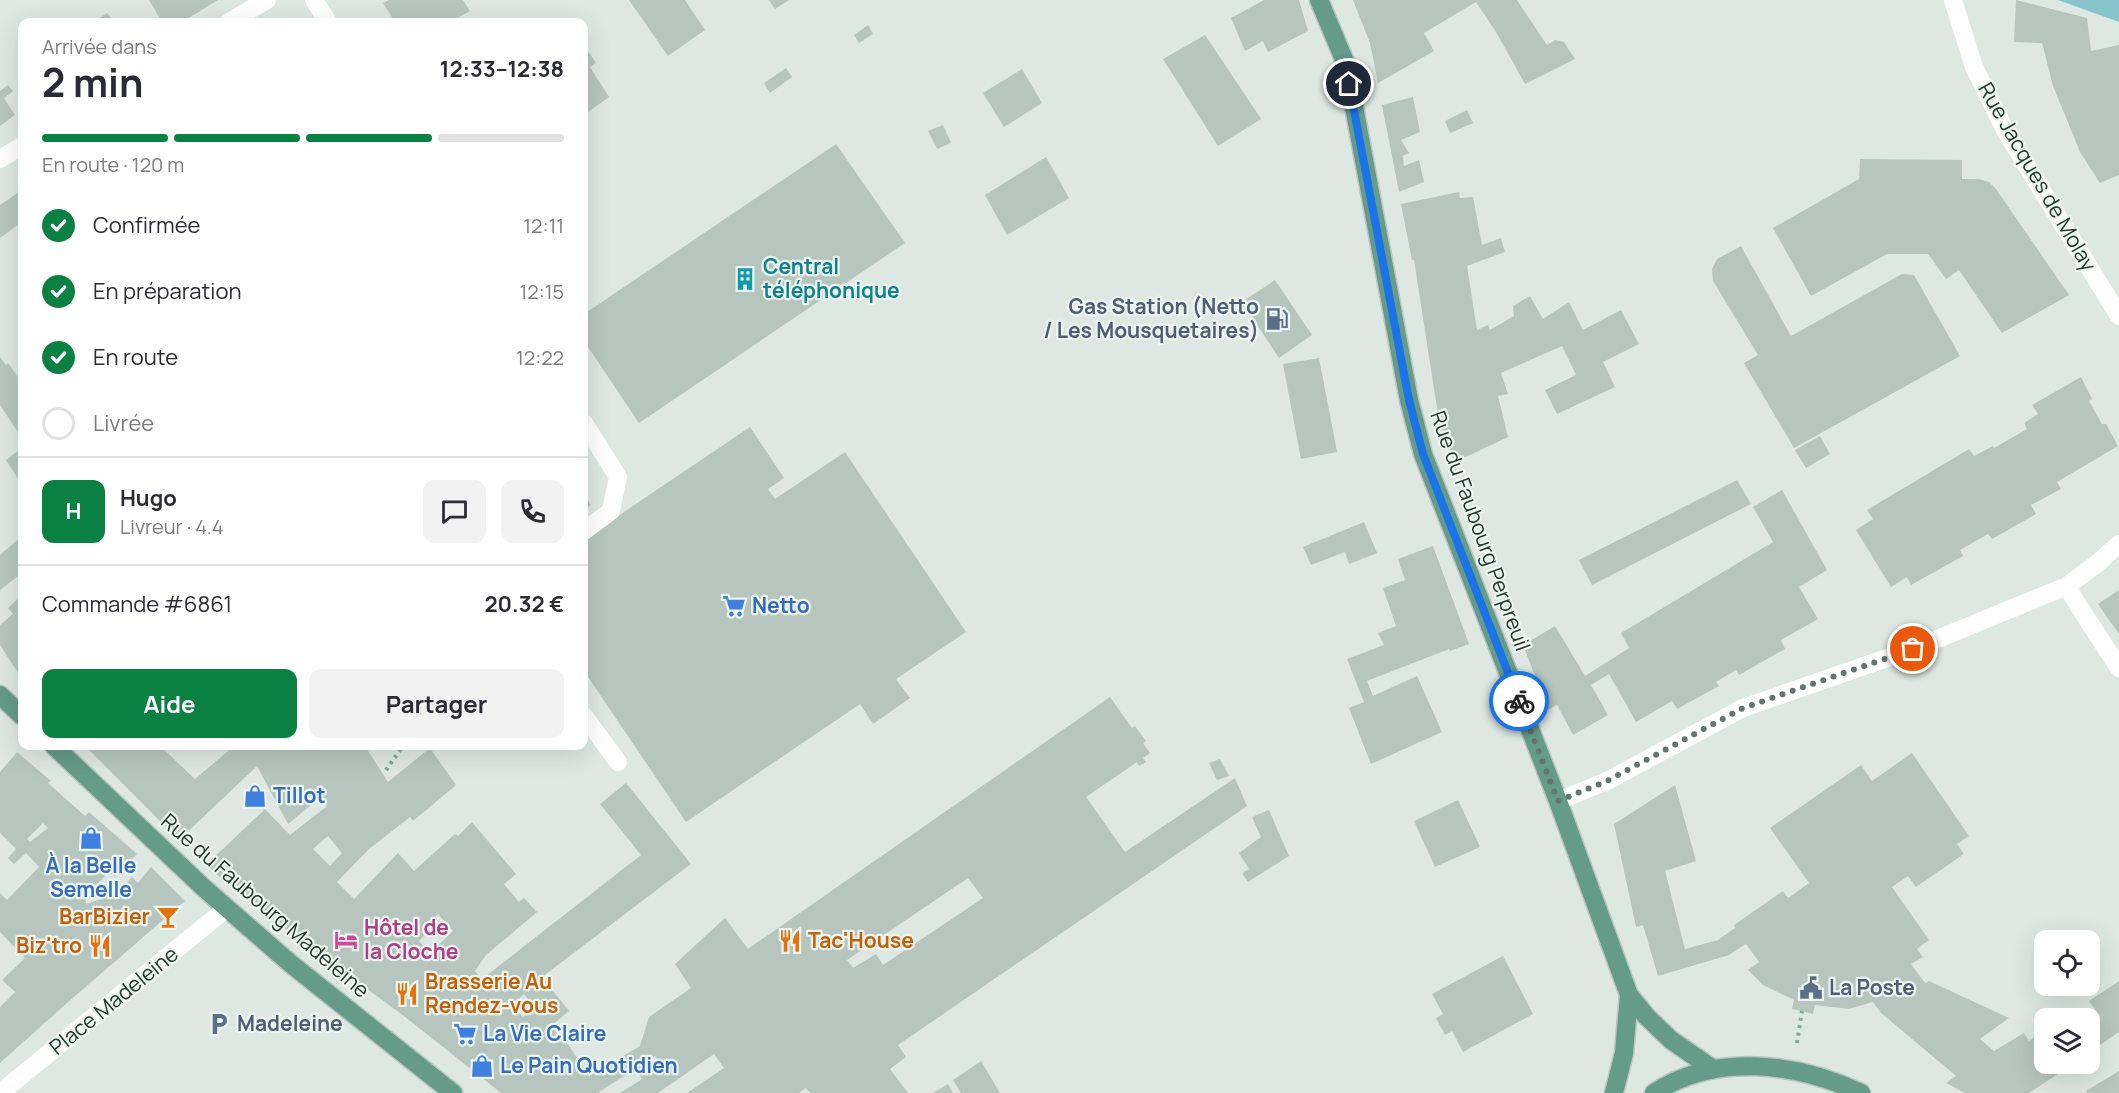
<!DOCTYPE html>
<html lang="fr">
<meta charset="utf-8">
<style>
:root{--surface:#fff;--page:#f2f2f3;--text:#2b2b33;--muted:#7c7c81;--line:#e1e1e2;--accent:#0b8043}
body{margin:0;font-family:Manrope,sans-serif;background:var(--page);color:var(--text);height:100vh;display:flex;flex-direction:column;font-size:22px;white-space:nowrap}
*{box-sizing:border-box;margin:0}
p{font-size:20px;color:var(--muted)}
.icon{flex:none;width:33px;height:33px;fill:none;stroke:currentColor;stroke-width:2;stroke-linecap:round;stroke-linejoin:round}
.map{position:relative;flex:1;overflow:hidden}
.details{position:absolute;left:18px;top:18px;width:570px;height:732px;display:flex;flex-direction:column;background:var(--surface);border-radius:12px;box-shadow:0 6px 24px #0002}
.details>*{flex:none}
.controls{position:absolute;left:2034px;top:930px;display:grid;gap:12px}
.controls a{display:grid;place-items:center;width:66px;height:66px;border-radius:12px;background:var(--surface);box-shadow:0 6px 24px #0002;font-size:30px}
.pin{position:absolute;display:grid;place-items:center;width:51px;height:51px;color:#fff;margin:-26px;border:3px solid #fff;border-radius:50%;box-shadow:0 2px 6px #0007}
.courier{position:absolute;display:grid;place-items:center;width:60px;height:60px;margin:-30px;border:4px solid #1a73e8;border-radius:50%;background:#fff;color:#222;box-shadow:0 2px 8px #0007}
.overview em{font-style:normal;font-weight:700}
.overview div{display:flex;flex-direction:column-reverse}
.overview{display:flex;align-items:center;justify-content:space-between;height:102px;padding:0 24px}
h1{font-size:39px;font-weight:700;line-height:45px}
.bar{display:grid;grid-template-columns:repeat(4,1fr);gap:9px 6px;align-content:center;height:72px;padding:0 24px}
.bar i{height:8px;border-radius:4px;background:var(--line)}
.bar .selected{background:var(--accent)}
.bar p{grid-column:span 4}
.line{display:flex;align-items:center;gap:15px;padding:0 24px;border-top:2px solid var(--line)}
.line div{flex:1}
.round{display:grid;place-items:center;flex:none;width:63px;height:63px;border-radius:12px;background:var(--page)}
ol{padding:0 24px;list-style:none}
li{display:flex;align-items:center;gap:18px;height:66px}
li p{margin-inline-start:auto}
li .icon{padding:6px;border-radius:50%;background:var(--accent);color:#fff;stroke-width:4}
li:last-child{color:var(--muted)}
li i{width:33px;height:33px;border:3px solid var(--line);border-radius:50%}
.cta{display:flex;gap:12px;margin-top:auto;padding:12px 24px}
.cta a{flex:1;height:69px;border-radius:12px;background:var(--accent);color:#fff;font-size:24px;font-weight:700;line-height:69px;text-align:center}
.cta a+a{background:var(--page);color:var(--text)}
.map>svg:first-child{display:block}
.water{fill:#88c5cb}
.building{fill:#b6c6be;fill-rule:evenodd}
.lines{fill:none;stroke-linecap:round;stroke-linejoin:round}
.major-casing{stroke:#bcc3c1;stroke-width:21}
.path{stroke:#80aa9a;stroke-width:4;stroke-dasharray:3 4.5;stroke-linecap:butt}
.minor{stroke:#fff;stroke-width:18}
.major{stroke:#649b89;stroke-width:18}
.done{stroke:#62756e;stroke-width:6;stroke-dasharray:0 10.8}
.route{stroke:#1a73e8;stroke-width:8}
.labels{text-anchor:middle;stroke-width:4.5;stroke-linejoin:round;paint-order:stroke}
.street-label{font-size:21px;fill:#20372f;stroke:#edf5f1}
.culture-label{font-size:21px;font-weight:bold;fill:#0d838f;stroke:#edf5f1;text-anchor:start}
.service-label{font-size:21px;font-weight:bold;fill:#4e5e75;stroke:#edf5f1;text-anchor:start}
.shop-label{font-size:21px;font-weight:bold;fill:#366cbe;stroke:#edf5f1;text-anchor:start}
.food-label{font-size:21px;font-weight:bold;fill:#c56008;stroke:#edf5f1;text-anchor:end}
.hotel-label{font-size:21px;font-weight:bold;fill:#b23c85;stroke:#edf5f1;text-anchor:start}
</style>
<div class="map">
<svg width="2119" height="1093" viewBox="0 0 2119 1093">
<rect width="100%" height="100%" fill="#dde8e3"/>
<polygon class="water" points="2058,0 2119,0 2119,22"/>
<g class="building">
<polygon points="149,0 218,0 182,22 162,22"/>
<polygon points="389,0 463,0 470,11 450,22 395,22 383,3"/>
<polygon points="629,0 685,0 705,30 668,56"/>
<polygon points="769,0 789,0 775,9"/>
<polygon points="1264,0 1299,0 1308,31 1268,52 1263,41 1245,51 1231,18"/>
<polygon points="1353,0 1517,0 1547,45 1555,40 1564,42 1575,59 1525,84 1496,32 1476,2 1424,33 1434,51 1378,83 1370,43"/>
<polygon points="2016,0 2087,18 2091,51 2119,45 2119,175 2100,183 2080,152 2053,86 2042,43 2014,42"/>
<polygon points="107,13 114,22 94,22"/>
<polygon points="868,25 873,34 859,43 854,35"/>
<polygon points="1205,35 1261,119 1218,146 1163,59"/>
<polygon points="588,51 596,63 590,67 609,97 584,115 584,54"/>
<polygon points="786,68 792,77 770,93 764,83"/>
<polygon points="1022,69 1042,103 1004,127 983,93"/>
<polygon points="8,85 13,91 4,98 15,115 0,126 0,91"/>
<polygon points="1413,97 1420,132 1401,140 1409,153 1403,156 1404,166 1419,160 1424,182 1399,192 1382,105"/>
<polygon points="1467,110 1473,123 1450,133 1445,121"/>
<polygon points="943,125 951,143 937,149 928,131"/>
<polygon points="836,144 905,243 639,423 584,341 584,314"/>
<polygon points="1046,157 1069,198 1007,235 985,195"/>
<polygon points="1860,159 1962,160 1962,179 1978,179 1989,182 1996,189 2069,295 2002,333 1959,270 1946,279 1928,254 1887,254 1811,296 1773,228 1859,179"/>
<polygon points="19,192 22,197 22,222 0,238 0,205"/>
<polygon points="1459,192 1460,198 1473,197 1482,245 1501,238 1505,252 1467,266 1477,330 1488,325 1490,330 1514,316 1513,306 1530,296 1543,319 1569,302 1583,330 1621,310 1639,344 1603,362 1615,387 1557,414 1545,390 1576,375 1562,346 1501,373 1508,394 1498,396 1508,437 1455,462 1439,421 1414,260 1412,260 1401,204"/>
<polygon points="1741,246 1791,336 1902,274 1914,275 1960,356 1794,448 1744,363 1758,355 1713,281 1712,269 1717,259"/>
<polygon points="1275,280 1312,335 1279,358 1242,302"/>
<polygon points="0,357 6,365 8,363 22,383 22,438 0,405"/>
<polygon points="1319,358 1337,452 1301,459 1283,364"/>
<polygon points="2081,377 2092,399 2089,401 2102,424 2106,424 2118,446 2057,482 2061,489 2031,505 2036,514 1992,539 1988,534 1960,550 1963,556 1911,585 1907,577 1891,587 1856,530 1873,519 1867,510 1969,449 1974,456 1993,446 1994,448 2027,429 2024,423 2038,414 2032,405"/>
<polygon points="750,427 784,478 768,489 775,499 845,452 966,632 896,679 910,698 873,724 860,704 686,822 584,671 584,539"/>
<polygon points="1820,436 1830,454 1806,468 1795,450"/>
<polygon points="22,448 22,485 6,460"/>
<polygon points="1737,480 1751,504 1592,585 1579,560"/>
<polygon points="1782,490 1827,570 1799,587 1818,619 1781,640 1785,649 1739,675 1736,670 1716,682 1719,686 1677,709 1672,701 1636,722 1609,674 1591,685 1608,715 1573,735 1557,705 1548,710 1523,645 1555,626 1585,676 1629,648 1621,633 1773,542 1753,507"/>
<polygon points="584,493 591,505 584,511"/>
<polygon points="1364,522 1377,553 1349,564 1345,552 1311,565 1303,547"/>
<polygon points="22,536 22,573 0,590 0,555"/>
<polygon points="1433,546 1469,644 1450,651 1449,649 1367,681 1373,696 1417,676 1442,732 1371,764 1349,708 1364,702 1347,659 1384,645 1378,633 1396,626 1383,588 1405,580 1398,559"/>
<polygon points="2119,590 2119,634 2098,604"/>
<polygon points="22,595 22,679 0,645 0,625 13,614 8,608"/>
<path d="M1110,697L1132,728L1135,726L1146,741L1143,743L1150,753L1143,758L1146,762L1139,766L1137,762L1086,797L1125,852L1235,778L1247,806L898,1045L906,1057L890,1069L908,1093H810L806,1088L799,1093H687L724,1068L714,1054L658,1093H620L642,1079L635,1069L599,1092L600,1093H501L404,1016L248,901L206,865L265,809L290,835L327,806L321,797L288,824L257,766L179,840L85,746H160L195,779L234,746H365L388,782L430,748L456,785L413,821L410,817L369,849L337,882L354,899L398,853L414,871L455,834L458,836L472,822L516,874L504,884L519,902L524,898L537,912L486,955L475,971L482,979L641,855L600,804L626,783L691,864L542,977L569,1011L551,1026L570,1047L589,1076L640,1046L649,1017L691,988L675,964L725,918L748,949ZM328,836L342,853L330,866L313,849ZM968,878L983,898L883,965L876,954L853,968L847,960ZM438,914L453,931L430,953L419,941L427,933L423,929ZM524,994L535,1007L523,1017L512,1005ZM655,1056L662,1066L653,1073L646,1063Z"/>
<path d="M17,752L51,781L48,783L85,816L89,812L137,854L115,877L109,872L85,897L86,904L117,894L132,877L138,883L151,867L185,901L67,1003L0,1063V1007L15,992L2,980L25,958L0,932V893L7,900L39,867L26,853L14,864L8,858L16,849L0,833V772ZM43,823L48,828L30,842L27,839Z"/>
<polygon points="1912,753 1969,836 1957,844 1964,854 1916,887 1908,876 1892,887 1929,940 1917,949 1923,957 1911,964 1925,983 1929,981 2009,1018 1980,1039 1994,1051 2024,1033 2029,1041 2044,1031 2044,1064 2073,1064 2029,1093 1965,1093 1946,1083 1956,1076 1881,1013 1873,1002 1849,1009 1815,1005 1813,1014 1792,1009 1794,1000 1763,985 1748,970 1759,962 1746,944 1729,955 1658,976 1643,925 1636,927 1614,824 1675,785 1696,861 1665,871 1685,949 1718,940 1735,928 1734,925 1783,891 1788,898 1809,883 1770,828 1861,765 1872,781"/>
<polygon points="1220,759 1229,776 1217,780 1209,763"/>
<polygon points="1458,800 1480,847 1435,867 1414,821"/>
<polygon points="1269,810 1289,856 1248,882 1242,873 1249,869 1239,853 1261,837 1252,817"/>
<polygon points="1503,956 1533,1014 1463,1052 1452,1031 1445,1035 1436,1018 1443,1014 1432,994"/>
<polygon points="2119,981 2119,1032 2090,1052 2090,1024 2100,1017 2089,1001"/>
<polygon points="981,1061 1000,1093 961,1093 953,1080"/>
<polygon points="2119,1071 2119,1093 2087,1093 2086,1091"/>
<polygon points="948,1084 953,1093 933,1093"/>
</g>
<g class="lines">
<g class="major-casing">
<g id="major">
<polyline points="1319,0 1346,64 1409,400 1423,454 1558,801 1629,995 1647,1017 1671,1040 1713,1069"/>
<polyline points="0,695 22,716"/>
<polyline points="54,746 205,889 291,964 453,1093"/>
<polyline points="1614,1093 1624,1053 1629,995"/>
<path d="M1654,1093C1716,1052 1797,1063 1861,1093"/>
</g>
</g>
<g class="path">
<polyline points="386,770 403,746"/>
<polyline points="1797,1043 1802,1011"/>
</g>
<g class="minor">
<polyline points="314,0 328,22"/>
<polyline points="1953,0 1974,67 2006,132 2119,316"/>
<polyline points="229,22 267,0"/>
<polyline points="0,159 22,146"/>
<polyline points="584,423 618,477 611,511 584,531"/>
<polyline points="2067,586 2078,605 2119,668"/>
<polyline points="584,716 618,762"/>
<polyline points="1558,801 1607,781 1743,708 1913,649 2067,586 2099,562 2119,544"/>
<polyline points="0,1093 227,908"/>
</g>
<use href="#major" class="major"/>
</g>
<g class="lines">
<polyline class="done" points="1519,701 1558,801 1607,781 1743,708 1913,649"/>
<polyline class="route" points="1349,84 1409,400 1423,454 1519,701"/>
</g>
<defs>
<g id="building-bare" transform="scale(1.8)"><path d="M-4-6H4V6H1V3H-1V6H-4ZM-2.5-4.3h1.7v1.8h-1.7ZM.8-4.3h1.7v1.8H.8ZM-2.5-1h1.7V.8h-1.7ZM.8-1h1.7V.8H.8Z" fill="#0f9aa8" stroke="#edf5f1" stroke-width="2.5" paint-order="stroke"/></g>
<g id="fuel-bare" transform="scale(1.8)"><path d="M-5.5-6h7V0h2V4h1.3V-2.5L3-4.5l.8-.8L6-3V5H2.5V1h-1V6h-7ZM-4.2-4.7v3.2H.2V-4.7Z" fill="#5c6f8a" stroke="#edf5f1" stroke-width="2.5" paint-order="stroke"/></g>
<g id="supermarket-bare" transform="scale(1.8)"><path d="M-6-5.5h2.5l.6 2H6L4.5 2H-2.5L-4.4-4H-6ZM-1.5 3.2a1.3 1.3 0 1 0 .1 0ZM3 3.2a1.3 1.3 0 1 0 .1 0Z" fill="#3f7fe0" stroke="#edf5f1" stroke-width="2.5" paint-order="stroke"/></g>
<g id="shop-bare" transform="scale(1.8)"><path d="M-5-2.5h2.3a2.7 3.5 0 0 1 5.4 0H5L5.5 6h-11ZM-1.5-2.5h3a1.5 2.3 0 0 0-3 0Z" fill="#3f7fe0" stroke="#edf5f1" stroke-width="2.5" paint-order="stroke"/></g>
<g id="bar-bare" transform="scale(1.8)"><path d="M-6-5H6L.8 .8V4.5H3.5V6h-7V4.5H-.8V.8Z" fill="#e8710a" stroke="#edf5f1" stroke-width="2.5" paint-order="stroke"/></g>
<g id="hotel-bare" transform="scale(1.8)"><path d="M-6-4.5h1.5V1H6V5H4.5V3h-9V5H-6ZM-4 0a1.8 1.8 0 1 1 3.6 0ZM.5 0V-2.5h3Q6-2.5 6 0Z" fill="#d1479c" stroke="#edf5f1" stroke-width="2.5" paint-order="stroke"/></g>
<g id="restaurant-bare" transform="scale(1.8)"><path d="M-5-6h1v4h1v-4h1v4h1v-4h1v5L-1.5 .5V6h-2V.5L-5-1ZM5-6V6H3V1.5H1.5Q1.5-4 5-6Z" fill="#e8710a" stroke="#edf5f1" stroke-width="2.5" paint-order="stroke"/></g>
<g id="civic-bare" transform="scale(1.8)"><path d="M-.6-6.5H3V-4.5H.6V-3L4-1V1h2V6H-6V1h2V-1L-.6-3ZM-1.2 2.5V6h2.4V2.5Z" fill="#5c6f8a" stroke="#edf5f1" stroke-width="2.5" paint-order="stroke"/></g>
<g id="parking-bare" transform="scale(1.8)"><path d="M-3.5-5.5H1a3.5 3.5 0 0 1 0 7H-1V5.5H-3.5ZM-1-3.4V-.6H.8a1.4 1.4 0 0 0 0-2.8Z" fill="#5c6f8a" stroke="#edf5f1" stroke-width="2.5" paint-order="stroke"/></g>
</defs>
<g fill-rule="evenodd">
<use href="#building-bare" x="745" y="279"/>
<use href="#fuel-bare" x="1277" y="319"/>
<use href="#supermarket-bare" x="734" y="606"/>
<use href="#shop-bare" x="255" y="796"/>
<use href="#shop-bare" x="91" y="838"/>
<use href="#bar-bare" x="168" y="917"/>
<use href="#hotel-bare" x="346" y="940"/>
<use href="#restaurant-bare" x="790" y="941"/>
<use href="#restaurant-bare" x="100" y="946"/>
<use href="#civic-bare" x="1811" y="988"/>
<use href="#restaurant-bare" x="407" y="994"/>
<use href="#parking-bare" x="219" y="1024"/>
<use href="#supermarket-bare" x="465" y="1034"/>
<use href="#shop-bare" x="482" y="1066"/>
</g>
<g class="labels">
<g class="street-label">
<text transform="translate(2037 177) rotate(60)" y="7">Rue Jacques de Molay</text>
<text transform="translate(1480 531) rotate(70)" y="7">Rue du Faubourg Perpreuil</text>
<text transform="translate(265 906) rotate(41)" y="7">Rue du Faubourg Madeleine</text>
<text transform="translate(114 1001) rotate(-39)" y="7">Place Madeleine</text>
</g>
<g class="culture-label">
<text x="763" y="274">Central<tspan x="763" dy="24">téléphonique</tspan></text>
</g>
<g class="service-label">
<text x="1259" y="314" text-anchor="end">Gas Station (Netto<tspan x="1259" dy="24">/ Les Mousquetaires)</tspan></text>
<text x="1829" y="995">La Poste</text>
<text x="237" y="1031">Madeleine</text>
</g>
<g class="shop-label">
<text x="752" y="613">Netto</text>
<text x="273" y="803">Tillot</text>
<text x="91" y="873" text-anchor="middle">À la Belle<tspan x="91" dy="24">Semelle</tspan></text>
<text x="483" y="1041">La Vie Claire</text>
<text x="500" y="1073">Le Pain Quotidien</text>
</g>
<g class="food-label">
<text x="150" y="924">BarBizier</text>
<text x="808" y="948" text-anchor="start">Tac'House</text>
<text x="82" y="953">Biz'tro</text>
<text x="425" y="989" text-anchor="start">Brasserie Au<tspan x="425" dy="24">Rendez-vous</tspan></text>
</g>
<g class="hotel-label">
<text x="364" y="935">Hôtel de<tspan x="364" dy="24">la Cloche</tspan></text>
</g>
</g>
</svg>
<div class="controls">
<a><svg class="icon" aria-label="locate" viewBox="0 0 24 24"><circle cx="12" cy="12" r="6"/><path d="M12 2v4M12 18v4M2 12h4M18 12h4"/></svg></a>
<a><svg class="icon" aria-label="layers" viewBox="0 0 24 24"><path d="M12 4l9 5-9 5-9-5zM3 14l9 5 9-5"/></svg></a>
</div>
<div class="pin" style="left:1913px;top:649px;background:#ea580c"><svg class="icon" aria-label="bag" viewBox="0 0 24 24"><path d="M5 8h14l-1 12H6zM9 8a3 3 0 0 1 6 0"/></svg></div>
<div class="pin" style="left:1349px;top:84px;background:#1f2937"><svg class="icon" aria-label="home" viewBox="0 0 24 24"><path d="M3 11l9-7 9 7M6 9v11h12V9"/></svg></div>
<div class="courier" style="left:1519px;top:701px"><svg class="icon" aria-label="bike" viewBox="0 0 24 24"><circle cx="6" cy="16" r="4"/><circle cx="18" cy="16" r="4"/><path d="M6 16l4-8h5l3 8M10 8l3 8H6M13 5h3"/></svg></div>
<section class="details">
<div class="overview"><div><h1>2 min</h1><p>Arrivée dans</p></div><em>12:33–12:38</em></div>
<div class="bar"><i class="selected"></i><i class="selected"></i><i class="selected"></i><i></i><p>En route · 120 m</p></div>
<ol>
<li><svg class="icon" aria-label="check" viewBox="0 0 24 24"><path d="M5 12l5 5 9-10"/></svg>Confirmée<p>12:11</p></li>
<li><svg class="icon" aria-label="check" viewBox="0 0 24 24"><path d="M5 12l5 5 9-10"/></svg>En préparation<p>12:15</p></li>
<li><svg class="icon" aria-label="check" viewBox="0 0 24 24"><path d="M5 12l5 5 9-10"/></svg>En route<p>12:22</p></li>
<li><i></i>Livrée</li>
</ol>
<div class="line" style="height:108px"><b class="round" style="background:var(--accent);color:#fff">H</b><div><b>Hugo</b><p>Livreur · 4.4</p></div><a class="round"><svg class="icon" aria-label="chat" viewBox="0 0 24 24"><path d="M4 5h16v11H9l-5 4z"/></svg></a><a class="round"><svg class="icon" aria-label="phone" viewBox="0 0 24 24"><path d="M5 4h4l2 5-3 2q2 4 5 5l2-3 5 2v4C11 20 4 13 5 4z"/></svg></a></div>
<div class="line" style="height:78px"><div>Commande #6861</div><b>20.32 €</b></div>
<div class="cta"><a>Aide</a><a>Partager</a></div>
</section>
</div>
